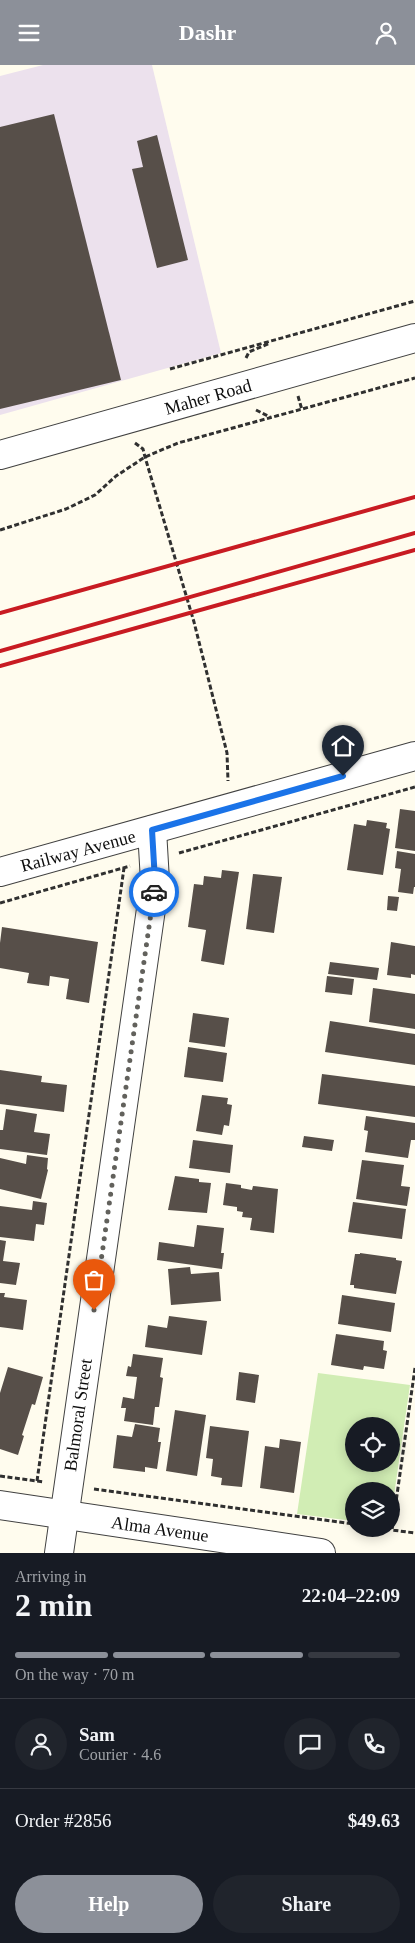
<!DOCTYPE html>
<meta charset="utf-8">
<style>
:root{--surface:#171b24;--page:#20242c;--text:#f1f3f6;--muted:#9ea1a6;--line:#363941;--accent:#8c9099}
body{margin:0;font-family:"Times New Roman",serif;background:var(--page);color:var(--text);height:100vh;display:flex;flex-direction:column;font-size:19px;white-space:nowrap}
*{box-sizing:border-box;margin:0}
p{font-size:16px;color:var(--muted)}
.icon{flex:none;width:28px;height:28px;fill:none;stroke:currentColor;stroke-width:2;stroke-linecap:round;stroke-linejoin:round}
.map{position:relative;height:1488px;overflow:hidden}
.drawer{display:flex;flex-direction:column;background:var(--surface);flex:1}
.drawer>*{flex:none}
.fabs{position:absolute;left:345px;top:1352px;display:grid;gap:10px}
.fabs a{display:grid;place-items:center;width:55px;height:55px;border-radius:50%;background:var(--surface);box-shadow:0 2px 12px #0003;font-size:25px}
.pin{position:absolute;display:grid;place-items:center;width:42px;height:42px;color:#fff;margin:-51px -21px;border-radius:50% 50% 50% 0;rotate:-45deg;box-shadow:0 0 5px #0007}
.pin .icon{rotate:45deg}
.courier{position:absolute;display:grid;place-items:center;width:50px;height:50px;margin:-25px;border:4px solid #1a73e8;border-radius:50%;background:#fff;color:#222;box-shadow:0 1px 6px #0007}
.overview em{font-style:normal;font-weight:600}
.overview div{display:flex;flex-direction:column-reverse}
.overview{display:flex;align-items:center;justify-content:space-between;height:85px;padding:0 15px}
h1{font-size:32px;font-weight:600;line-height:38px}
.bar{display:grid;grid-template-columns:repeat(4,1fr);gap:8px 5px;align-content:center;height:60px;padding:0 15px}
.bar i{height:6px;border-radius:4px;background:var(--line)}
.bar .active{background:var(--accent)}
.bar p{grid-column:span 4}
.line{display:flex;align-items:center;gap:12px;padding:0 15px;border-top:1px solid var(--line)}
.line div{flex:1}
.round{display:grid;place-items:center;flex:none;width:52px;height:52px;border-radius:26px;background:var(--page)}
.primary-button{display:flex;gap:10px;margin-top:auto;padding:10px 15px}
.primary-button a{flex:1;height:58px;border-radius:30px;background:var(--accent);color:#fff;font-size:20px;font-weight:600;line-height:58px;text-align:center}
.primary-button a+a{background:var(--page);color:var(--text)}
header{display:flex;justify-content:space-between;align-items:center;height:65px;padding:0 15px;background:var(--accent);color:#fff;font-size:22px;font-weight:600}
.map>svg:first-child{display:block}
.industrial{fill:#ece1ed}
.green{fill:#d1edb4;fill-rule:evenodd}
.building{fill:#574f49}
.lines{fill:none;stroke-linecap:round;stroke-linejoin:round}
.minor-casing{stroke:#414141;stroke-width:30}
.path{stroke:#303030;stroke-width:3;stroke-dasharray:5 2.5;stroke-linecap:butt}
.minor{stroke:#fff;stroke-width:28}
.rail{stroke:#c81b22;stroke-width:4}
.done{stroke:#62615c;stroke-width:5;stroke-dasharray:0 9}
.route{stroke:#1a73e8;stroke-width:6}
.labels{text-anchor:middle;stroke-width:5;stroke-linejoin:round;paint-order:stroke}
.street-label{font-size:18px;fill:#0e0e0e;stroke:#fff}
</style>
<header><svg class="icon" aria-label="menu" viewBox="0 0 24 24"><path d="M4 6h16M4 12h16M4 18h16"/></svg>Dashr<svg class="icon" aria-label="person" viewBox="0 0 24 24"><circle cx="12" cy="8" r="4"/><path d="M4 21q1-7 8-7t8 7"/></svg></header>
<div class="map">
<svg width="415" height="1488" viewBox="0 0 415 1488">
<rect width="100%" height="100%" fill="#fffcee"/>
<polygon class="industrial" points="43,0 152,0 221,288 0,350 0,11"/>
<path class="green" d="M318,1308L410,1320L391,1451V1426H354V1456L297,1449ZM354,1361H391V1399H354Z"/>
<g class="building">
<polygon points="54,49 121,315 0,344 0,62"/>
<polygon points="157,70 188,195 157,203 132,104 143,102 137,76"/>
<polygon points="400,744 415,746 415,786 395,783"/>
<polygon points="367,755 387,758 386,763 390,764 383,810 347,805 354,759 366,761"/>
<polygon points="397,786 415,789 415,822 414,822 413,829 398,827 401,804 395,803"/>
<polygon points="222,805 239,807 224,900 201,896 206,865 188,862 194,819 203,820 204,811 221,813"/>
<polygon points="253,809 282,812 274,868 246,864"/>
<polygon points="388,831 399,832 397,846 387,845"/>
<polygon points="2,862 98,877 89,938 66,934 69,914 50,911 49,921 27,918 29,908 0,903 0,878"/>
<polygon points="391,877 415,881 415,910 411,909 411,913 387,910"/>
<polygon points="330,897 379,903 377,915 328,909"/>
<polygon points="327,911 354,914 352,930 325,927"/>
<polygon points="373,923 415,929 415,964 369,957"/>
<polygon points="193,948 229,953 225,982 189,977"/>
<polygon points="330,956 415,969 415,1000 325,987"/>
<polygon points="188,982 227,988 223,1017 184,1012"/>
<polygon points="0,1005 42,1011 41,1017 67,1020 64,1047 0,1039"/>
<polygon points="322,1009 415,1021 415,1052 318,1039"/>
<polygon points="202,1030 228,1033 227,1039 232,1040 229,1061 224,1060 222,1070 196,1066"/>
<polygon points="6,1044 37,1049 34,1067 50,1069 47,1090 0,1084 0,1065 3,1065"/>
<polygon points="366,1051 415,1058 415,1075 411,1075 408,1093 365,1087 368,1066 364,1065"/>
<polygon points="304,1071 334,1075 332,1086 302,1082"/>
<polygon points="193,1075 233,1080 230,1108 189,1103"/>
<polygon points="27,1090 48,1093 47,1104 48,1105 41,1134 0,1124 0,1093 26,1099"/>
<polygon points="362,1095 404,1100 401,1121 410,1122 407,1141 356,1134"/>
<polygon points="175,1111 199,1114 199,1117 211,1118 207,1148 168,1145"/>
<polygon points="226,1118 241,1120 241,1123 252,1125 253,1121 278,1124 274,1168 250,1165 252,1153 242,1152 243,1147 237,1146 237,1142 223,1140"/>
<polygon points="33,1136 47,1138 44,1160 36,1159 34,1176 0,1172 0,1141 32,1145"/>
<polygon points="353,1137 406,1144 402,1174 348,1167"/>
<polygon points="197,1160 224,1163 221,1188 224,1188 222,1204 157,1195 159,1177 194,1182"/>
<polygon points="0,1175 6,1176 3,1196 20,1198 16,1220 0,1218"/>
<polygon points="360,1188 396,1193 396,1195 402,1196 396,1229 354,1223 354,1220 350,1220 355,1189 360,1189"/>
<polygon points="190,1202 191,1209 219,1207 221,1236 171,1240 168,1204"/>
<polygon points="0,1228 5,1228 4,1232 27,1235 23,1265 0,1262"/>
<polygon points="342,1230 395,1238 391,1267 338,1259"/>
<polygon points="169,1251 207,1256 202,1290 145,1282 148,1260 167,1263"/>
<polygon points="336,1269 384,1276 383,1285 387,1286 384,1304 364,1301 363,1305 331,1300"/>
<polygon points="133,1289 163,1293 160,1312 163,1313 159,1342 155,1342 153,1360 124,1356 126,1343 121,1343 123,1332 134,1334 137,1312 126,1311 128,1301 131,1302"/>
<polygon points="8,1302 43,1312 35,1340 32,1339 22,1370 24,1371 18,1390 0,1384 0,1328"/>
<polygon points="239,1307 259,1310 255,1338 236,1335"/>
<polygon points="175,1345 206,1350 197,1411 166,1406"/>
<polygon points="135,1359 160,1363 158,1377 161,1377 157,1404 145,1402 145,1407 113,1403 117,1370 132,1372"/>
<polygon points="210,1361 249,1366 242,1422 221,1420 222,1413 211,1411 213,1394 206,1393"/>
<polygon points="280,1374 301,1377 294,1428 260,1423 265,1381 279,1383"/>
</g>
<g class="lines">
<g class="minor-casing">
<g id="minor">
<polyline points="0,390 415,273"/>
<polyline points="0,807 415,691"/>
<polyline points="0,1440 321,1488"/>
<polyline points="59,1488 155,816 152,765"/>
</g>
</g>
<g class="path">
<polyline points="246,293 249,287 270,278"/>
<polyline points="170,304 415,236"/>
<polyline points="298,331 302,345"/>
<polyline points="256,345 270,352"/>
<polyline points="135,378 143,384 145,392 194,557 227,688 228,716"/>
<polyline points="0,465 66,444 95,430 116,411 145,392 178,378 415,313"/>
<polyline points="179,788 415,722"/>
<polyline points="0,838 130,801"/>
<polyline points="415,1303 392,1465 415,1468"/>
<polyline points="0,1411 44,1417"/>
<polyline points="37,1416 124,803"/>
<polyline points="94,1424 354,1459"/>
<polyline points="385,1464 392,1465"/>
</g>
<use href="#minor" class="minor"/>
<g class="rail">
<polyline points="0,548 415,432"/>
<polyline points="0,586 415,468"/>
<polyline points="0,601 415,485"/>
</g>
</g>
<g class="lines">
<polyline class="done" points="94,1245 154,827"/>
<polyline class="route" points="154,827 155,816 152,765 343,711"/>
</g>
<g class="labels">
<g class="street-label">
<text transform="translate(208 332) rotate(-16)" y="6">Maher Road</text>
<text transform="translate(78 786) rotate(-15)" y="6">Railway Avenue</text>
<text transform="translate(78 1350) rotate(-82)" y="6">Balmoral Street</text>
<text transform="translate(160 1464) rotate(8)" y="6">Alma Avenue</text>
</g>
</g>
</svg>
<div class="fabs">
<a><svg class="icon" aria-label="locate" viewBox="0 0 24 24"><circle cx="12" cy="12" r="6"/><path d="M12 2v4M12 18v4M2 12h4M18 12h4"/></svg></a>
<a><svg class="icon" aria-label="layers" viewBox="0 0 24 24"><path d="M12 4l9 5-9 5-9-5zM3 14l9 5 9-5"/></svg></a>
</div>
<div class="pin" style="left:94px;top:1245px;background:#ea580c"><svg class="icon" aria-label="bag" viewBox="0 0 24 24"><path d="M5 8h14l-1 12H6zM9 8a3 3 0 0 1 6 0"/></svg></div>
<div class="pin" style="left:343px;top:711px;background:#1f2937"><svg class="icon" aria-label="home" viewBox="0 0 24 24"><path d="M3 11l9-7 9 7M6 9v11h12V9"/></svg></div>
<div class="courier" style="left:154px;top:827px"><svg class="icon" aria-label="car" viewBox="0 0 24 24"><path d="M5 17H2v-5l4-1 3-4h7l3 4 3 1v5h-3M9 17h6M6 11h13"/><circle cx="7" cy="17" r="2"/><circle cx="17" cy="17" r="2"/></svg></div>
</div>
<section class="drawer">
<div class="overview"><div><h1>2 min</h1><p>Arriving in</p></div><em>22:04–22:09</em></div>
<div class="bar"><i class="active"></i><i class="active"></i><i class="active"></i><i></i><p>On the way · 70 m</p></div>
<div class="line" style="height:90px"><a class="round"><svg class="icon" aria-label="person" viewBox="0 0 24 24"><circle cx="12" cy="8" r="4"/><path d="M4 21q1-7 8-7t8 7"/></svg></a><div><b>Sam</b><p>Courier · 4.6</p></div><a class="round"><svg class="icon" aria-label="chat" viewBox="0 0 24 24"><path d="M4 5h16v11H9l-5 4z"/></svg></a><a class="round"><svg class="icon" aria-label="phone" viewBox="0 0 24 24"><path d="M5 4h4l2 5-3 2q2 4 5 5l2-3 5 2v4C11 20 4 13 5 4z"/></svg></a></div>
<div class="line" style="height:65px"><div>Order #2856</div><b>$49.63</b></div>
<div class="primary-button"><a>Help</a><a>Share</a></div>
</section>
